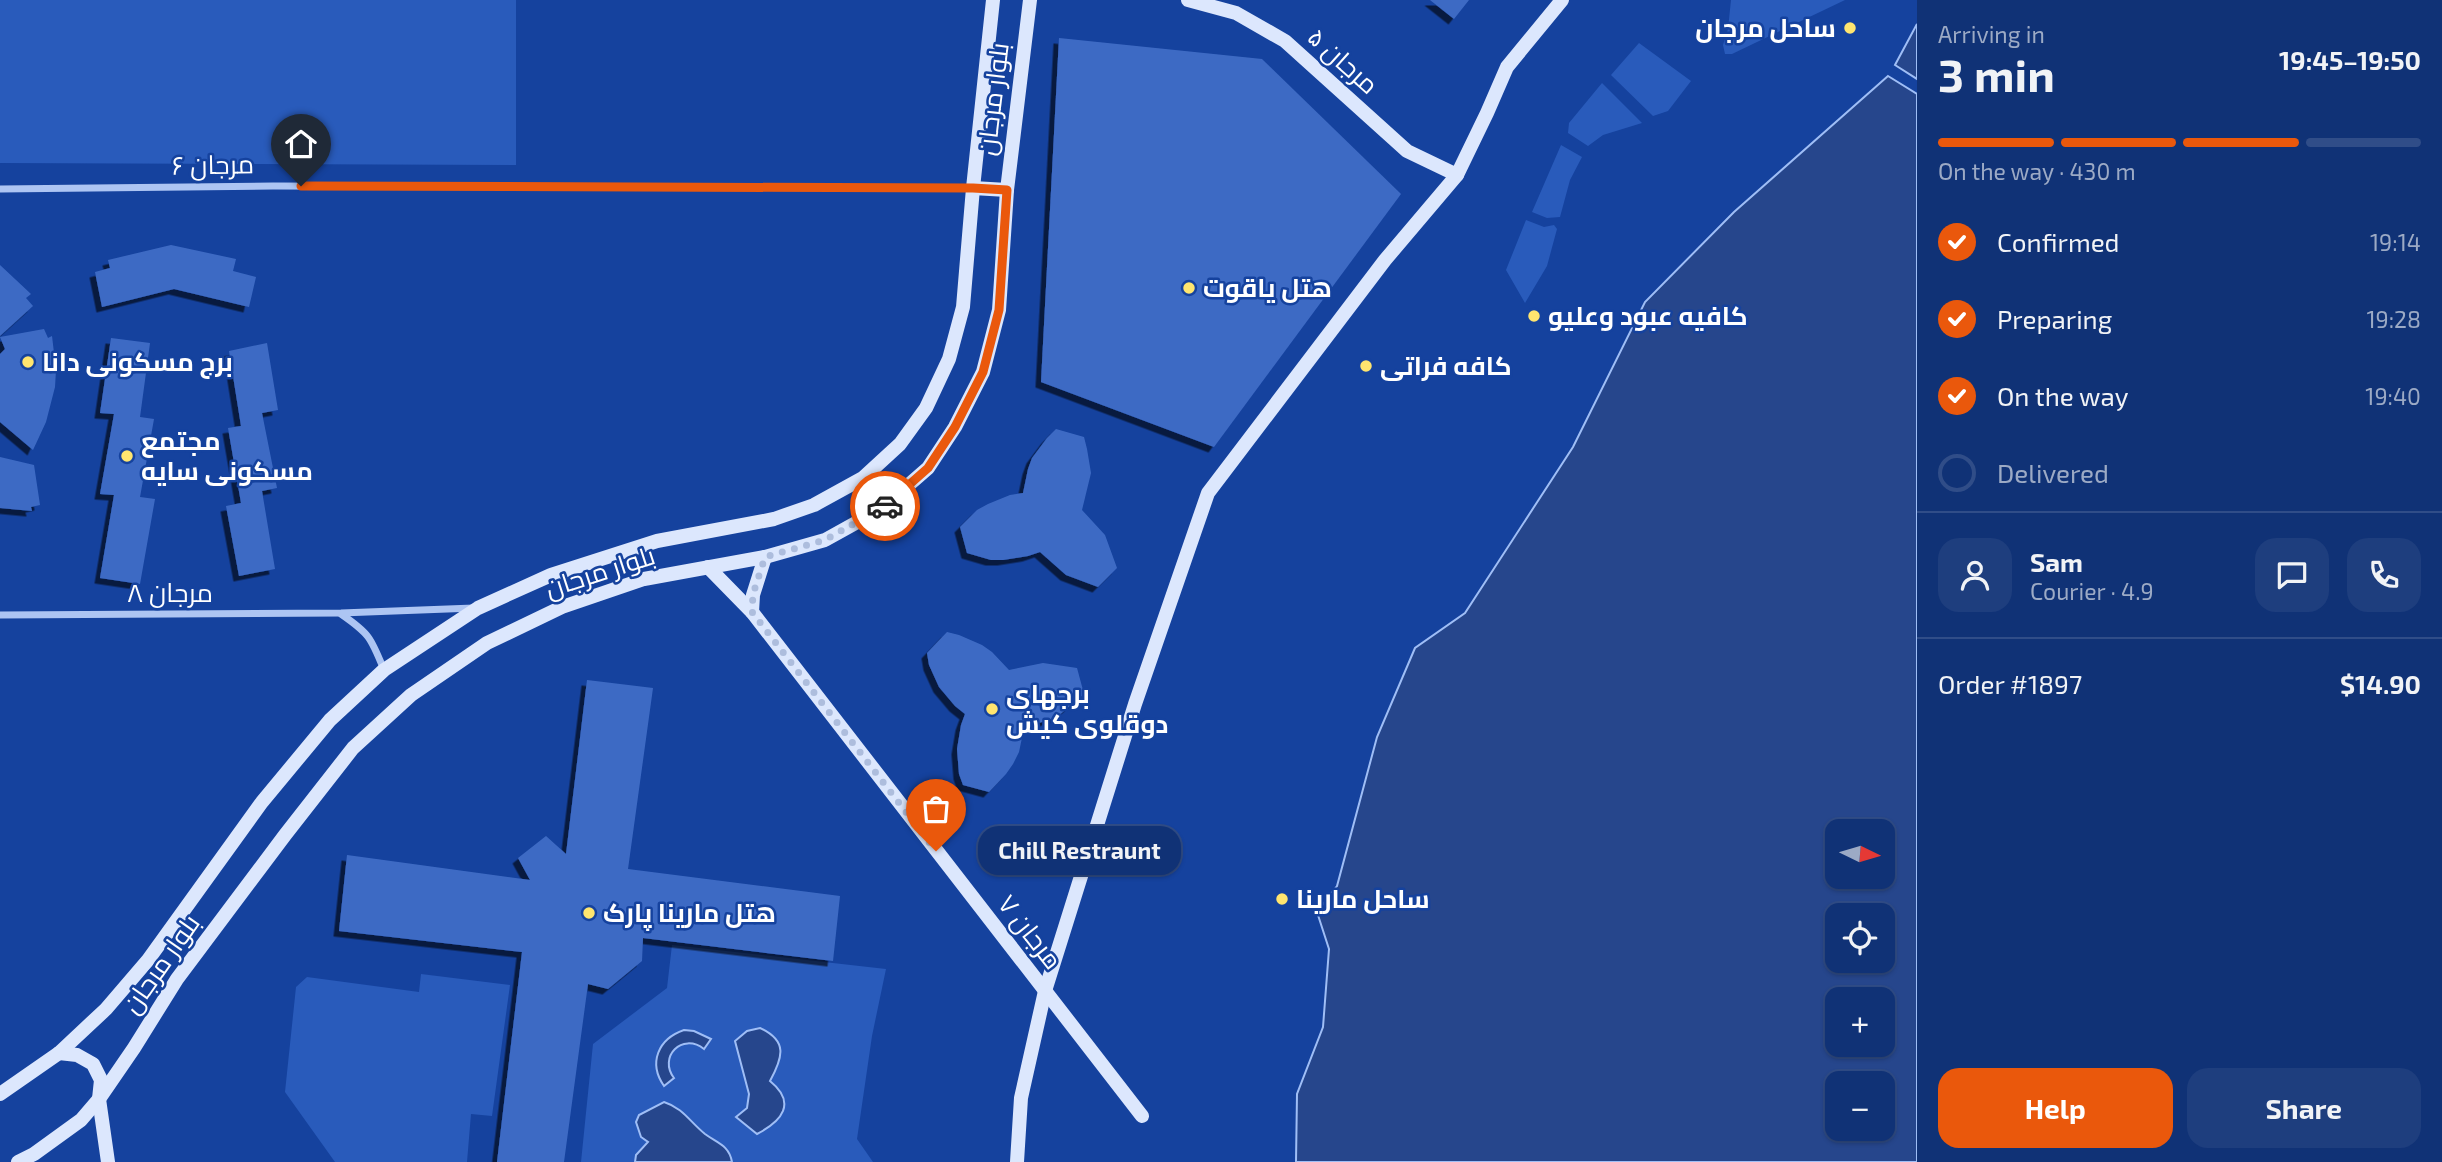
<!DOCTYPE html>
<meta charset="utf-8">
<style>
:root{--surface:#103276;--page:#1e3e7e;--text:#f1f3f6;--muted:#9caac5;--line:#304d88;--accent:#ea580c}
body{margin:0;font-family:"Exo 2",Cairo,sans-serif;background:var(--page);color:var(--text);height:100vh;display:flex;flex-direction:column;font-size:26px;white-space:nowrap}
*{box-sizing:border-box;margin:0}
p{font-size:23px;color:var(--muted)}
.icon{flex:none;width:38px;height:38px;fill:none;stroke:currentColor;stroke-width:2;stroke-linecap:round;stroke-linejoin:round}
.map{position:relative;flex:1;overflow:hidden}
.side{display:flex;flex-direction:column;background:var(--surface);width:525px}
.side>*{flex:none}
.needle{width:46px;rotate:95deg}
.buttons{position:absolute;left:1825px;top:819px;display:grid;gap:14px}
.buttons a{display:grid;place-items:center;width:70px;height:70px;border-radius:14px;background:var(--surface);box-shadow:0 2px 5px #0004,0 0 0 2px var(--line);font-size:35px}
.pin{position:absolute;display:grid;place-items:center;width:60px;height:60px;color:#fff;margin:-72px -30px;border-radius:50% 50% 50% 0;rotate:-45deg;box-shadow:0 0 7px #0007}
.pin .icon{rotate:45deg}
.courier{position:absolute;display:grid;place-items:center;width:70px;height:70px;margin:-35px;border:5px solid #ea580c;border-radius:50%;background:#fff;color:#222;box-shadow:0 2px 9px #0007}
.bubble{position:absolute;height:49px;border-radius:21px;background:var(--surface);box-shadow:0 2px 5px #0004,0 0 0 2px var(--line);font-size:23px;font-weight:700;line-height:49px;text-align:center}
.summary em{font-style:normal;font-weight:700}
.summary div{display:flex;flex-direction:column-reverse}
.summary{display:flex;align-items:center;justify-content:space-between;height:119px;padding:0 21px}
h1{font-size:46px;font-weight:700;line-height:52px}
.bar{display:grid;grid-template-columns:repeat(4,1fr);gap:10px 7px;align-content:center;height:84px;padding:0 21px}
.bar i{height:9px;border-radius:5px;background:var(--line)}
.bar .active{background:var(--accent)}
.bar p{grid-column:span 4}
.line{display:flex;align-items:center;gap:18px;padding:0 21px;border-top:2px solid var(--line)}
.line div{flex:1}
.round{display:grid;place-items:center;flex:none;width:74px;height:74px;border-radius:21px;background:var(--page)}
ol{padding:0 21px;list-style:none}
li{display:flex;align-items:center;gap:21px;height:77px}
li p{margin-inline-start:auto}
li .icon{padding:7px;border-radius:50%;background:var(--accent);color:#fff;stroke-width:4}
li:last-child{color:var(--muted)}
li i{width:38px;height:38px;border:4px solid var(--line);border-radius:50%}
.primary-button{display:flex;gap:14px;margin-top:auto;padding:14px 21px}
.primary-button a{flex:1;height:80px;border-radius:21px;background:var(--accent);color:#fff;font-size:28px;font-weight:700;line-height:80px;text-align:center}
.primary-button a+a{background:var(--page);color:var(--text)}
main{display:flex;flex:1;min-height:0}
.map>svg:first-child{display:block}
.green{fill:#295bbb}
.water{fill:#26468c;stroke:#9fbef6;stroke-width:2;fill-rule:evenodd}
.building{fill:#3e6bc4;filter:url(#shadow)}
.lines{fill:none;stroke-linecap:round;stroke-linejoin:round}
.street{stroke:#adc5f3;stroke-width:7}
.secondary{stroke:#dce7fd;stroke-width:14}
.done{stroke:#adbddd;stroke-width:7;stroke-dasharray:0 12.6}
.route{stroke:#ea580c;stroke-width:9}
.poi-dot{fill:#ffe56f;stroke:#15429e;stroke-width:2.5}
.labels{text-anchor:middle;stroke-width:5;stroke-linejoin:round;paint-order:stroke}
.poi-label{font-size:26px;font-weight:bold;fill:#fff;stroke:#15429e;text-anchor:start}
.street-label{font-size:26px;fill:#fff;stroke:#15429e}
</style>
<main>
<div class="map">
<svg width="1917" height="1162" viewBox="0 0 1917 1162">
<defs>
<filter id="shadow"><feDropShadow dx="-5.5" dy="5.5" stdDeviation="0" flood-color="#0009"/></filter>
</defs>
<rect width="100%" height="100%" fill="#15429e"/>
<g class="green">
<polygon points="0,0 516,0 516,165 0,163"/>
<polygon points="1731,0 1845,0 1732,54 1725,54 1723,45 1728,29"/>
<polygon points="1639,43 1691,81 1668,111 1653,116 1611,75"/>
<polygon points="1602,83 1642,123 1603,135 1588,146 1568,133 1569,123"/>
<polygon points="1561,145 1582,157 1570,180 1560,217 1547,218 1532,212"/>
<polygon points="1526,220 1544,227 1554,225 1557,229 1547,266 1525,303 1506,270"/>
<polygon points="672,945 886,969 872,1036 857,1139 873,1162 581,1162 593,1044 667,988"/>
<polygon points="421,974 510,985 492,1116 471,1114 467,1162 335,1162 285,1092 296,987 307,977 419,992"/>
</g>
<g class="water">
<polygon points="1917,24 1917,79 1895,65"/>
<path d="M1888,76L1917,94V1162H1296L1297,1094L1323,1027L1329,949L1317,912L1337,886L1377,737L1415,648L1465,613L1573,447L1645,302L1734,212ZM1883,831V877H1838V831ZM1883,915V961H1838V915ZM1838,999H1883V1045H1838ZM1838,1083H1883V1129H1838Z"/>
<path d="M760,1028C788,1041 783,1057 770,1081C797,1103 782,1121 757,1134L736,1117L747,1108L749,1094L735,1041L747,1031Z"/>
<path d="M684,1030L694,1031L711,1039L704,1049C682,1032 658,1057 674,1078L664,1086C648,1063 658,1039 684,1030Z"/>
<path d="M664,1102C683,1108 690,1122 705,1134C717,1143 729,1145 732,1162H635L636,1155L648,1142L641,1137L636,1122L639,1115Z"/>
</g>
<g class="building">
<polygon points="1430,0 1469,0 1454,19"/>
<polygon points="1059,38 1262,59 1401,194 1214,447 1041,382"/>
<polygon points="171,245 236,259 233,271 256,277 249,307 174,289 102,307 95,272 110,268 108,260"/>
<polygon points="0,265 31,294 26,298 33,306 0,336"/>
<polygon points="44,329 48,338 52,336 56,370 55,387 46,422 33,450 0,422 0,354 5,349 0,337"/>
<polygon points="111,338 150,343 140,417 154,419 140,497 155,499 140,584 100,578 114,495 100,494 114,414 100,413"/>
<polygon points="267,343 278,410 262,413 277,488 262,491 275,569 239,576 226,506 241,503 228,428 241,426 229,351"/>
<polygon points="1056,429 1084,437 1087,449 1091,473 1082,510 1105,535 1117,568 1098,587 1066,575 1040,552 1028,556 1003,560 991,560 967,553 960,527 977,510 988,504 1010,495 1023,493 1028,469 1032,458 1047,438"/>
<polygon points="0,457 34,465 40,505 31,507 32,511 0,508"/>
<polygon points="947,632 959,635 982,645 992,652 1009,670 1043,663 1077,668 1084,694 1057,717 1024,728 1019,752 1013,764 1006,774 989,792 963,785 959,774 957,749 961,725 965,714 955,706 939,687 929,665 927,653"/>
<polygon points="587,680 653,688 628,869 840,896 833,961 643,938 642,961 608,989 588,984 564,1162 497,1162 522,952 339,931 347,855 530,880 518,858 546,836 566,854"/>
</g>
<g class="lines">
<g class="street">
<polyline points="0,189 273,186 973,188"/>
<path d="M341,614C370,634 371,638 384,670"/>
<polyline points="0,615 341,613 474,608"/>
</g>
<g class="secondary">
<polyline points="1188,0 1236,13 1285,41 1407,151 1457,175"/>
<polyline points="973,188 1007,190"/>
<polyline points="708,567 752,612 1142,1116"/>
<polyline points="752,612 753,595 765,557"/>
<polyline points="59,1053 77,1055 93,1064 101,1080 99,1099 108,1162"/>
<polyline points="0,1094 59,1053 106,1009 148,960 262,802 330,720 384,670 478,608 551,575 657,541 774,519 814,505 863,478 900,444 926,408 949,359 963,307 973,188 993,0"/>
<polyline points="18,1162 34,1154 81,1120 99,1099 134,1048 177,979 285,835 353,748 411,695 487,643 562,607 644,579 765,557 825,540 881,509 928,468 955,427 983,372 999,310 1007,190 1030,0"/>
<polyline points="1017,1162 1021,1098 1045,991 1135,704 1208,493 1385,260 1457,175 1487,113 1507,67 1562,0"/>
</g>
</g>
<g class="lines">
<polyline class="done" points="885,506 825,540 765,557 753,594 752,612 936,851"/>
<polyline class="route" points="301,186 973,188 1007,190 999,310 983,372 955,427 928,468 885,506"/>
</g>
<g class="poi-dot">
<circle cx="1850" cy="28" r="7"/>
<circle cx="1189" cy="288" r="7"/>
<circle cx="1534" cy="316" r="7"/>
<circle cx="28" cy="362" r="7"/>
<circle cx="1366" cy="366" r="7"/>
<circle cx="127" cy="456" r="7"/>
<circle cx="992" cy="709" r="7"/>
<circle cx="1282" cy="899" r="7"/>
<circle cx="589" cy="913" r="7"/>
</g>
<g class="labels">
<g class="poi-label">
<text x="1836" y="37" text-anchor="end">ساحل مرجان</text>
<text x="1203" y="297">هتل یاقوت</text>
<text x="1548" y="325">کافیه عبود وعلیو</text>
<text x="42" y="371">برج مسکونی دانا</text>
<text x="1380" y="375">کافه فراتی</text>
<text x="141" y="450">مجتمع<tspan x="141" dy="30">مسکونی سایه</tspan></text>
<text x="1006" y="703">برجهای<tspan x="1006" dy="30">دوقلوی کیش</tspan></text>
<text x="1296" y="908">ساحل مارینا</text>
<text x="603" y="922">هتل مارینا پارک</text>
</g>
<g class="street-label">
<text transform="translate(1343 61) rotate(42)" y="9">مرجان ۵</text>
<text transform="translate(993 99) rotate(-83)" y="9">بلوار مرجان</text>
<text transform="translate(213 165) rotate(-1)" y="9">مرجان ۶</text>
<text transform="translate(600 572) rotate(-18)" y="9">بلوار مرجان</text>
<text x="170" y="602">مرجان ۸</text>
<text transform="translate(1030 932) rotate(52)" y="9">مرجان ۷</text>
<text transform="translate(161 964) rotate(-55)" y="9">بلوار مرجان</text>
</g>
</g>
</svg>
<div class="buttons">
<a><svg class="needle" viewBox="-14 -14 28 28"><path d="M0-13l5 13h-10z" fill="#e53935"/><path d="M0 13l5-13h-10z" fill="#9caac5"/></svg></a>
<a><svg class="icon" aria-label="locate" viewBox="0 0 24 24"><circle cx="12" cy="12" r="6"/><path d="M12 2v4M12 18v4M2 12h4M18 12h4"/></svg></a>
<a>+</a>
<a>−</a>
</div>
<div class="pin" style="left:936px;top:851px;background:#ea580c"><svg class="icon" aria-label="bag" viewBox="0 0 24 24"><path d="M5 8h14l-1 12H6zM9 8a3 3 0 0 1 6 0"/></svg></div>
<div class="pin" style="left:301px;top:186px;background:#1f2937"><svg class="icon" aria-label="home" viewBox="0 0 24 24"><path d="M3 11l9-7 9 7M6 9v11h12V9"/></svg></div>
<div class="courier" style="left:885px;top:506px"><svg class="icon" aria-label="car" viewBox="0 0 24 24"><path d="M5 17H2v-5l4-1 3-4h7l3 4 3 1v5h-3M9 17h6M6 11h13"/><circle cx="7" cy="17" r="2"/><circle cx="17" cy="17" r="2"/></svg></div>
<div class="bubble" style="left:978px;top:826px;width:203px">Chill Restraunt</div>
</div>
<section class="side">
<div class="summary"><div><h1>3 min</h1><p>Arriving in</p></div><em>19:45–19:50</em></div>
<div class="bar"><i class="active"></i><i class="active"></i><i class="active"></i><i></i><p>On the way · 430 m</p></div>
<ol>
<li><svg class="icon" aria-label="check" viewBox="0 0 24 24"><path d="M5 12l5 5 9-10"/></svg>Confirmed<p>19:14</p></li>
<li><svg class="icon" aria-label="check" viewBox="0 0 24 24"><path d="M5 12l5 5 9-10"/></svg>Preparing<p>19:28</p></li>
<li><svg class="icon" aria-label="check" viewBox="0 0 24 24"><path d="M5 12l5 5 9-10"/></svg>On the way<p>19:40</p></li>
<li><i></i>Delivered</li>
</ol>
<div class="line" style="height:126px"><a class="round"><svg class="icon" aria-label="person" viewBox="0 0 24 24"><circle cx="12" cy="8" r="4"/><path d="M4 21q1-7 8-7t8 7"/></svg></a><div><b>Sam</b><p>Courier · 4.9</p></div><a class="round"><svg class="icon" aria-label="chat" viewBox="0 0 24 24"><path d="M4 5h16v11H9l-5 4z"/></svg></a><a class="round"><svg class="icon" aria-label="phone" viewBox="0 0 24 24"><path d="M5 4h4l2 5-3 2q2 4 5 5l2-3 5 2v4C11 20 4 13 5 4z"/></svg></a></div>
<div class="line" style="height:91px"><div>Order #1897</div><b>$14.90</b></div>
<div class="primary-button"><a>Help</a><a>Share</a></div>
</section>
</main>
